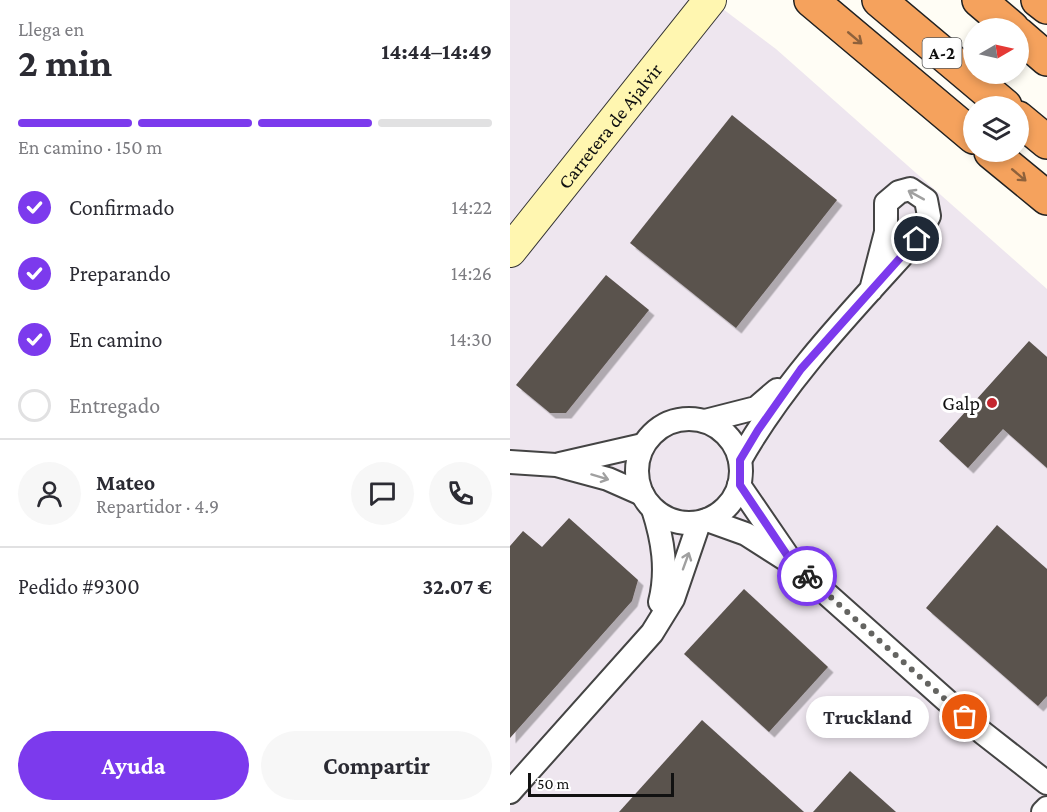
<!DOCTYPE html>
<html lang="es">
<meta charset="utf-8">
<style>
:root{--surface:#fff;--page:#f7f7f7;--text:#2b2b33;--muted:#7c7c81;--line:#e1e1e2;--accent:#7c3aed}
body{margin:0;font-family:"Crimson Pro",serif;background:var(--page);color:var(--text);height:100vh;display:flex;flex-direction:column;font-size:22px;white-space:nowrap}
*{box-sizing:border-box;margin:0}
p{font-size:20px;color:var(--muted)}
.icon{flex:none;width:33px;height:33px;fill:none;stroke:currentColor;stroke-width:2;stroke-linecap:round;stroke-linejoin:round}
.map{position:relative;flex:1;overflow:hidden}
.details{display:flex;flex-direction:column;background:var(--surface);width:510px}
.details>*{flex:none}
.needle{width:39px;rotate:81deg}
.fabs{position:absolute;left:453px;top:18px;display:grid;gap:12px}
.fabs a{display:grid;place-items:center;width:66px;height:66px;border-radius:50%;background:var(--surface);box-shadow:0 3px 9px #0003;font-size:30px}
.scale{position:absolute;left:18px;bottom:15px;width:146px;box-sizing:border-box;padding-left:6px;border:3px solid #111;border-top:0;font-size:16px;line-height:21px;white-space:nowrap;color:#111;-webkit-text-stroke:4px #fff;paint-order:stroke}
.pin{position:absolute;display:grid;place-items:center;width:51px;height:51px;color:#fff;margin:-26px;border:3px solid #fff;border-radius:50%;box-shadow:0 2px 6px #0007}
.courier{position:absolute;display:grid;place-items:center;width:60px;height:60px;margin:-30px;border:4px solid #7c3aed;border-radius:50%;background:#fff;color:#222;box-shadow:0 2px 8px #0007}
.bubble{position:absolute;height:42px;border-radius:21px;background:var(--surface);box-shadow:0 3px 9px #0003;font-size:20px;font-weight:700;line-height:42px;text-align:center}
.overview em{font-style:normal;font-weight:700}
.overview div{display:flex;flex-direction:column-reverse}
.overview{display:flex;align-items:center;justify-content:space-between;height:102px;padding:0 18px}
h1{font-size:39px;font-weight:700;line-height:45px}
.bar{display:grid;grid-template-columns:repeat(4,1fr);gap:9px 6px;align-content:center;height:72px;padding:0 18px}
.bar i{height:8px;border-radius:4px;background:var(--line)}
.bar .on{background:var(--accent)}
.bar p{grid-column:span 4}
.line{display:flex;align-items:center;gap:15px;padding:0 18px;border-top:2px solid var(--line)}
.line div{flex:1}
.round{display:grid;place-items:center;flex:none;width:63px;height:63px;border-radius:32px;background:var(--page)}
ol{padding:0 18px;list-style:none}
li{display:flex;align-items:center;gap:18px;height:66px}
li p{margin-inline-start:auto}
li .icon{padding:6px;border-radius:50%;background:var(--accent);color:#fff;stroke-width:4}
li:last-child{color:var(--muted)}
li i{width:33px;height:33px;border:3px solid var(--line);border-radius:50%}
.button{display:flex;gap:12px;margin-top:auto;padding:12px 18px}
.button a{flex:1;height:69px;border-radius:36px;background:var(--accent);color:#fff;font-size:24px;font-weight:700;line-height:69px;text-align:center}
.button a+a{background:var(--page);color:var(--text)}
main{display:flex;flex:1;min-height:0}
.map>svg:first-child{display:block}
.industrial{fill:#eee6ef}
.building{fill:#5a524d;filter:url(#shadow)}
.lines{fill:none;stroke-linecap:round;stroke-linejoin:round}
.street-casing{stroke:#444;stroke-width:26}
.secondary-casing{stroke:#333;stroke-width:34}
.highway-casing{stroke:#222;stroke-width:36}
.street{stroke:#fff;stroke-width:22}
.secondary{stroke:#fff6b0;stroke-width:32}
.highway{stroke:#f5a25d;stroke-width:33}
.oneway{stroke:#8e613b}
.oneway2{stroke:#a0a0a0}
.done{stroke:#646461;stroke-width:6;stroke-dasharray:0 10.8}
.route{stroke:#7c3aed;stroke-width:8}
.poi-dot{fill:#c4262e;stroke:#fff;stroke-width:2}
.labels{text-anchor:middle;stroke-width:6;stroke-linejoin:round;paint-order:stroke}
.shield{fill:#fff;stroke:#585858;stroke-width:1.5}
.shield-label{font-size:18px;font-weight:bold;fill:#111}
.street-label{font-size:20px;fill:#111;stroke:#fff}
.poi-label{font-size:20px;fill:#111;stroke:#fff;text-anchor:end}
</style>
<main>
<section class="details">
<div class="overview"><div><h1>2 min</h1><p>Llega en</p></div><em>14:44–14:49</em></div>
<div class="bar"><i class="on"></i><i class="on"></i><i class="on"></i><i></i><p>En camino · 150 m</p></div>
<ol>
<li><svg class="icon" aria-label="check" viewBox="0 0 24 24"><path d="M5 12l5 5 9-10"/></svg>Confirmado<p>14:22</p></li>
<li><svg class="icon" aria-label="check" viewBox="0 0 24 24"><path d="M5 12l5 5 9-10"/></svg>Preparando<p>14:26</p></li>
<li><svg class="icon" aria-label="check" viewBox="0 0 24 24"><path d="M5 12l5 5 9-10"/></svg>En camino<p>14:30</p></li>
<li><i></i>Entregado</li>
</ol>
<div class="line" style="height:108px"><a class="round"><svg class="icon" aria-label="person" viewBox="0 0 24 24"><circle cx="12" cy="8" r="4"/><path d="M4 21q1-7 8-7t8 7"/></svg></a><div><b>Mateo</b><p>Repartidor · 4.9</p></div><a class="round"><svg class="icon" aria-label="chat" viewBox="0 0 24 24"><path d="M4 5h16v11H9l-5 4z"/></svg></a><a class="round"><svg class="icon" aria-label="phone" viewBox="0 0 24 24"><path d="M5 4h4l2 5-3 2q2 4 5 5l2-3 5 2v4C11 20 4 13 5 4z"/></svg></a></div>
<div class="line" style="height:78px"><div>Pedido #9300</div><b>32.07 €</b></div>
<div class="button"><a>Ayuda</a><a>Compartir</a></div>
</section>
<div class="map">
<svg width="537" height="812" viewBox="0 0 537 812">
<defs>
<filter id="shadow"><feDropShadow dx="5.5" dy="5.5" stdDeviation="0" flood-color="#0004"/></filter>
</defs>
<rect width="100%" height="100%" fill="#fffdf5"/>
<polygon class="industrial" points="0,0 201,0 266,49 537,289 537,812 0,812"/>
<g class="building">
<polygon points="222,115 327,200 226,328 120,243"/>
<polygon points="96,275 139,310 56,413 40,413 6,385"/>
<polygon points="519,341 537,357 537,468 493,429 458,468 429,441"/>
<polygon points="59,518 128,580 122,601 0,738 0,546 13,531 32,547"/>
<polygon points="487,525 537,569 537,696 528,706 416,608"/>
<polygon points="234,589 318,667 259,732 174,654"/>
<polygon points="192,720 294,812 109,812"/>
<polygon points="340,771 386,812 303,812"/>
</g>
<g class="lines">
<g class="street-casing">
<g id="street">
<circle cx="179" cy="471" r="52"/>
<polyline points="195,421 246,408 267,390"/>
<path d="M230,460C277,377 344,309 407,239L419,216L416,200L400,189L389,192L376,203V232L361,290"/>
<polyline points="0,462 46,465 98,479 132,494"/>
<polyline points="50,464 133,445"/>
<polyline points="229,485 277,555"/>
<path d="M143,509C153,540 158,570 150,602"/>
<polyline points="197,520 236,534 283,564 473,733 537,783"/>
<polyline points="0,792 142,633 163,599 189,523"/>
<polyline points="533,812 537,808"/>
</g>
</g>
<g class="secondary-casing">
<g id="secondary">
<path id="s1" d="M0,251L200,0"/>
</g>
</g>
<g class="highway-casing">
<g id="highway">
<polyline points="301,0 464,137"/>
<polyline points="369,0 495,106"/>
<polyline points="469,0 502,28"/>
<polyline points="528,0 537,7"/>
<polyline points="508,34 537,59"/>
<polyline points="508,118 537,142"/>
<polyline points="481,152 537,198"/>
</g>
</g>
<use href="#street" class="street"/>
<use href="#secondary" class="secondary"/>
<use href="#highway" class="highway"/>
</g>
<defs><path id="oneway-shaft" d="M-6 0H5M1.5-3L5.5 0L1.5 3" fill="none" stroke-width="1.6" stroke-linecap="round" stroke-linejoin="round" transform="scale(1.5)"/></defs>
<g class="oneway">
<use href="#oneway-shaft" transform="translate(345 38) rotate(40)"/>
<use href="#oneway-shaft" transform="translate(509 175) rotate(40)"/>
</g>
<g class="oneway2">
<use href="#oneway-shaft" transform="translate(406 195) rotate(-151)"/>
<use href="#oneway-shaft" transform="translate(90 477) rotate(17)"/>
<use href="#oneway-shaft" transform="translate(176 561) rotate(-70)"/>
</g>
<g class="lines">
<polyline class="done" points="297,576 455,717"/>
<polyline class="route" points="297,576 283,564 230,485 230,460 248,430 291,369 407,239"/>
</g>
<circle class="poi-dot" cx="482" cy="403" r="6"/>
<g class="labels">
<rect class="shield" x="412.5" y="38" width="39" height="30" rx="4.5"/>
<g class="shield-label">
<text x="432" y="59">A-2</text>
</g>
<g class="street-label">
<text dy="7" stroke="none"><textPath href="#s1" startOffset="160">Carretera de Ajalvir</textPath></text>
</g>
<g class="poi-label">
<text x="470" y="410">Galp</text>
</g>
</g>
</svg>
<div class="fabs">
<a><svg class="needle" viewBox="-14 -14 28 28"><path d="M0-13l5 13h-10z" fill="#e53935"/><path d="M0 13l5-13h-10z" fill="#7c7c81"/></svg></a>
<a><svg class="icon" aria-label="layers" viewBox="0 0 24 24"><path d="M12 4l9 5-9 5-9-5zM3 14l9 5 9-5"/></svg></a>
</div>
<div class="scale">50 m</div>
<div class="pin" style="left:455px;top:717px;background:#ea580c"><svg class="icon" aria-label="bag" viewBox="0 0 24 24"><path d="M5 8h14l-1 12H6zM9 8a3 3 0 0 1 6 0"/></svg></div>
<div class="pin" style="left:407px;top:239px;background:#1f2937"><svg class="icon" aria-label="home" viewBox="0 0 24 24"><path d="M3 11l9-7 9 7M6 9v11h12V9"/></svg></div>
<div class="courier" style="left:297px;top:576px"><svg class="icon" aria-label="bike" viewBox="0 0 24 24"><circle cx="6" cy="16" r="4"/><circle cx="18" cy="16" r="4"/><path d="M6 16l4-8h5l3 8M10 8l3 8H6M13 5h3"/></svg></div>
<div class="bubble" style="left:296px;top:696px;width:123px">Truckland</div>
</div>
</main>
